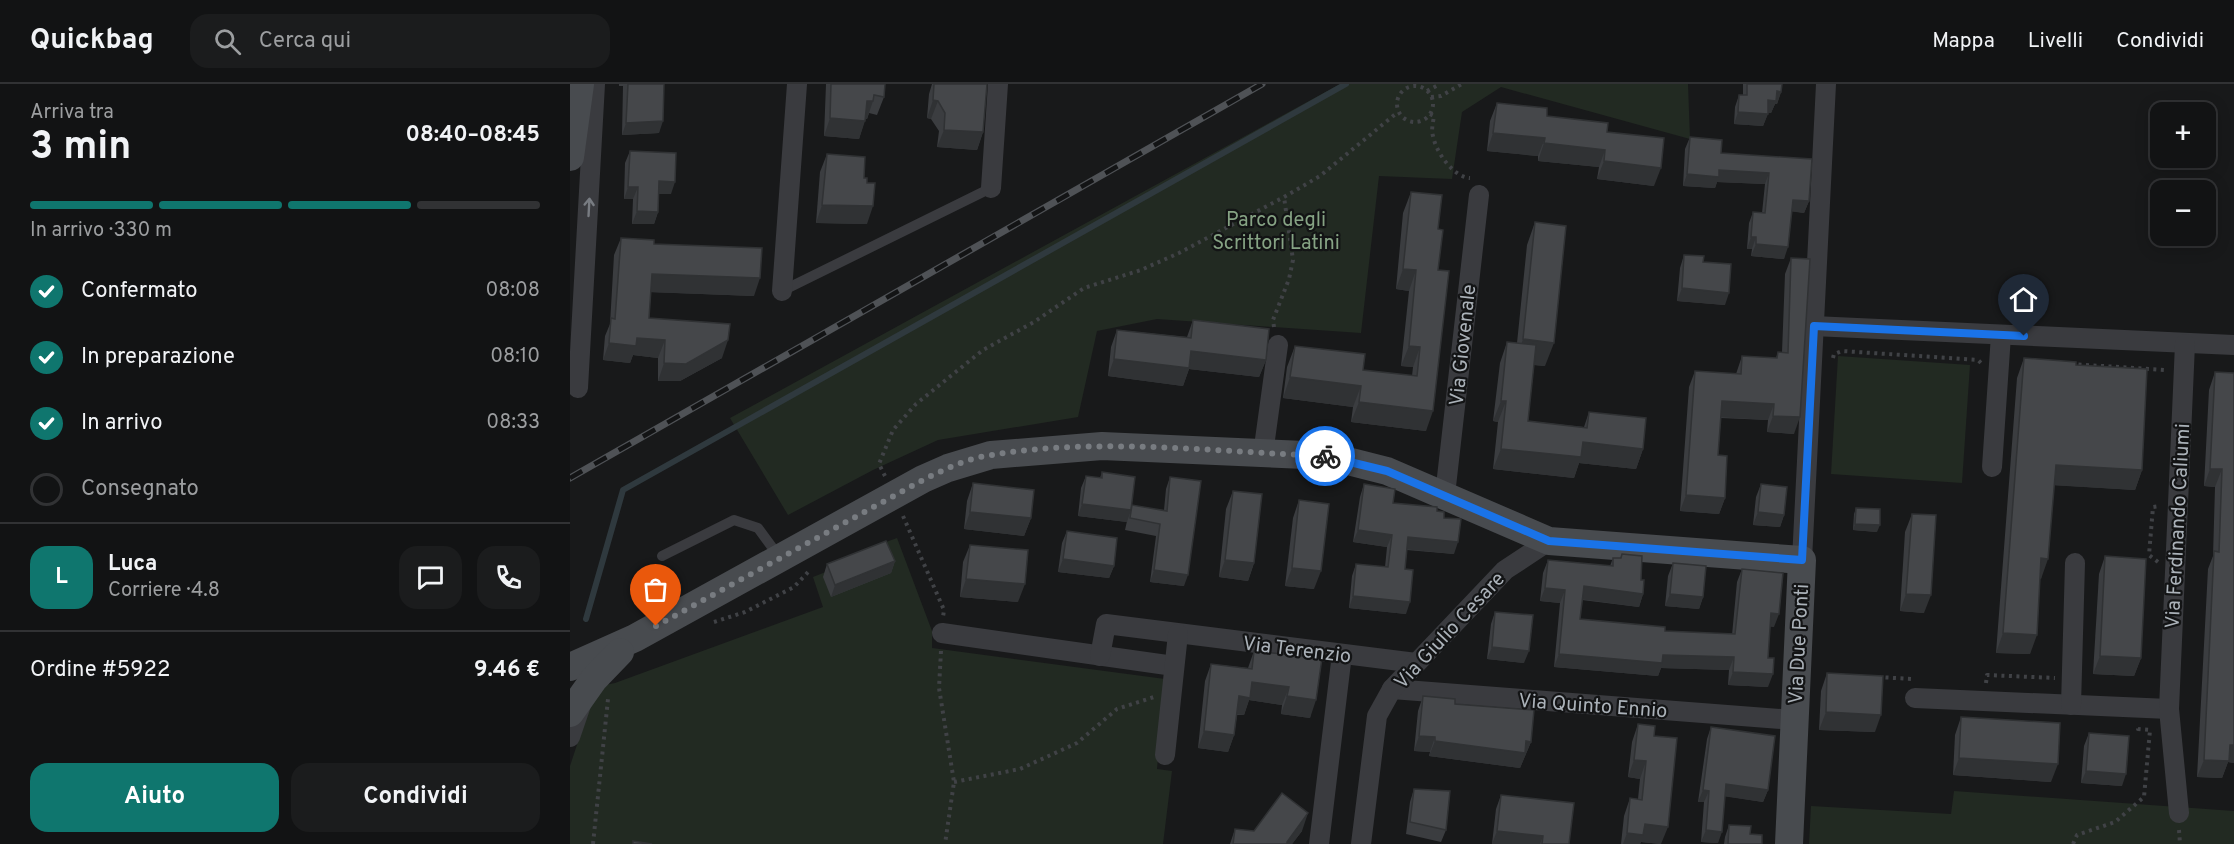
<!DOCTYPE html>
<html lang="it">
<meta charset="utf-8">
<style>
:root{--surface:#121314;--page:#1b1c1d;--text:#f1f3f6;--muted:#9c9ea0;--line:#313234;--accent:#0f766e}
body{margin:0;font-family:Overpass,sans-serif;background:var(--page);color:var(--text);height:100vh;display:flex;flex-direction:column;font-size:22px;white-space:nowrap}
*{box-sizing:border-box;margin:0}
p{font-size:20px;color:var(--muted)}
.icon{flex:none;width:33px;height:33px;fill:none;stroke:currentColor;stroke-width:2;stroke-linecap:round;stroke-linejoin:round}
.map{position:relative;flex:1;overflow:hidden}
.drawer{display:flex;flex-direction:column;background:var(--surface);width:570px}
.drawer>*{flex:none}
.controls{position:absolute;left:1580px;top:18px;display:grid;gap:12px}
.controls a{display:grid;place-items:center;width:66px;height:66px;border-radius:12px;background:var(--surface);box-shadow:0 3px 15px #0003,0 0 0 2px var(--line);font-size:30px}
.pin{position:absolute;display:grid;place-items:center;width:51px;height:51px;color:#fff;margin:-62px -26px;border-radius:50% 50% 50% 0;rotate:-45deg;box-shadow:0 0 6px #0007}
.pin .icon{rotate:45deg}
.courier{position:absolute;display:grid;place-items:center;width:60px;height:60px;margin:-30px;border:4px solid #1a73e8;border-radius:50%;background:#fff;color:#222;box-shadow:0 2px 8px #0007}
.overview em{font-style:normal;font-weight:700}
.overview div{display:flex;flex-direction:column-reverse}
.overview{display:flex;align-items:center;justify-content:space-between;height:102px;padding:0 30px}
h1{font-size:39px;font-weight:700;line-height:45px}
.bar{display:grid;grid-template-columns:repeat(4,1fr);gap:9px 6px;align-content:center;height:72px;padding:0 30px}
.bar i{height:8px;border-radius:4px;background:var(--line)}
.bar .on{background:var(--accent)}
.bar p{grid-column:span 4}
.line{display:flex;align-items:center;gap:15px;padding:0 30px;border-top:2px solid var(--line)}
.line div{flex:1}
.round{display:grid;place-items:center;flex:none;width:63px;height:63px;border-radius:18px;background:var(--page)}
ol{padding:0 30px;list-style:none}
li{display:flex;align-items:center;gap:18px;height:66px}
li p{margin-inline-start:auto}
li .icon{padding:6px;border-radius:50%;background:var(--accent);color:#fff;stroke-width:4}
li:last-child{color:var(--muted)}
li i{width:33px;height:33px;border:3px solid var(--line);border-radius:50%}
.primary-button{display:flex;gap:12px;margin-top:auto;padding:12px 30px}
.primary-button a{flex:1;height:69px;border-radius:18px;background:var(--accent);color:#fff;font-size:24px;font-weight:700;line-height:69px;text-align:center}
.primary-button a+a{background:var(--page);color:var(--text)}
header{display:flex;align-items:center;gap:36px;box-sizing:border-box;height:84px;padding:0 30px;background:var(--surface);border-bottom:2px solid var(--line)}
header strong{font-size:28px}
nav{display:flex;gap:33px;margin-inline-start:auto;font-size:21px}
.search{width:420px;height:54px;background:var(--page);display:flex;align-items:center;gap:15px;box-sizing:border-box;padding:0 21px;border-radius:18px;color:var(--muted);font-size:22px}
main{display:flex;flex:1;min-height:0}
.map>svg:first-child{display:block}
.green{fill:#222a22}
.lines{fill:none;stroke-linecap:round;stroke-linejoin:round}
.stream{stroke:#2f393e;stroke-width:6}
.path{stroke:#404246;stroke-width:4;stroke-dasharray:3 4.5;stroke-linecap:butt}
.lane{stroke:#3a3b3f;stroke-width:10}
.street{stroke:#3a3b3f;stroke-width:20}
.secondary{stroke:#484b4f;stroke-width:28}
.rail-casing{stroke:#4f5256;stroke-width:7}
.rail{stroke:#131415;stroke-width:4.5;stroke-dasharray:14;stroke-linecap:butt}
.wall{fill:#3b3d40}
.shaded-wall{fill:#303234}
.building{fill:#45474a;stroke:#303234;stroke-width:1.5}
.oneway{stroke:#787c82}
.done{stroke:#787c81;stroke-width:6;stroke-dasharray:0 10.8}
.route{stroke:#1a73e8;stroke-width:8}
.labels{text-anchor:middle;stroke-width:4.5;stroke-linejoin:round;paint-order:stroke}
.park-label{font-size:20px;fill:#86a384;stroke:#131415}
.street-label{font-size:20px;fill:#abb2b9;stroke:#131415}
</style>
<header>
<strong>Quickbag</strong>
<div class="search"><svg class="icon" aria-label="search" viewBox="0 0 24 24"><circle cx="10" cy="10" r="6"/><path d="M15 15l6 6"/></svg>Cerca qui</div>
<nav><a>Mappa</a><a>Livelli</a><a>Condividi</a></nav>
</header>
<main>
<section class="drawer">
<div class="overview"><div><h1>3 min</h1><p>Arriva tra</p></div><em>08:40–08:45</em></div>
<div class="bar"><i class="on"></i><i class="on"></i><i class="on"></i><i></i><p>In arrivo · 330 m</p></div>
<ol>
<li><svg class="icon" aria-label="check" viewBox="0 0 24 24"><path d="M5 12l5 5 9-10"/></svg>Confermato<p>08:08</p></li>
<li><svg class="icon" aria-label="check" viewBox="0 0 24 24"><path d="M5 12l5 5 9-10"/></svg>In preparazione<p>08:10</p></li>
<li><svg class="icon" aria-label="check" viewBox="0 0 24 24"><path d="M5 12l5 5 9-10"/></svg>In arrivo<p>08:33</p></li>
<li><i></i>Consegnato</li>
</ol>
<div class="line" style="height:108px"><b class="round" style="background:var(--accent);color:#fff">L</b><div><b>Luca</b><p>Corriere · 4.8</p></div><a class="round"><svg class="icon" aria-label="chat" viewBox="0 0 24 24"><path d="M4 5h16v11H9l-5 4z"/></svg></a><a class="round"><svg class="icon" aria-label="phone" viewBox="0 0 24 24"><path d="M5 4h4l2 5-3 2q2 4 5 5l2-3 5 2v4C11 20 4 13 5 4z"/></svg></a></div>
<div class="line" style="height:78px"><div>Ordine #5922</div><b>9.46 €</b></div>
<div class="primary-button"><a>Aiuto</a><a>Condividi</a></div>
</section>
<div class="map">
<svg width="1664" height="760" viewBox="0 0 1664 760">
<rect width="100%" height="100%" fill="#18191a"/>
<g class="green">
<polygon points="770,0 1118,0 1120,55 931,3 892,28 882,95 809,92 791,249 587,235 527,247 508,333 368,356 303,386 218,431 160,334"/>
<polygon points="1268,272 1400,281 1392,399 1261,390"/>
<polygon points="327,454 362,547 362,564 595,595 587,685 602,687 593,760 0,760 0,682 26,603 45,599 253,523 243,493 296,472 294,466"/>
<polygon points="1384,707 1664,727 1664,760 1239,760 1241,722 1381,730"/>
</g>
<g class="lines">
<polyline class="stream" points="16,535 53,406 776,0"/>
<g class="path">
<circle cx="845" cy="20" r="18"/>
<polyline points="857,7 870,0"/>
<polyline points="861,13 871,12 892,0"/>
<path d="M860,30L864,32C863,39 861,46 863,52C866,68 883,93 900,94"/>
<polyline points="704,243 703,236 719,195 723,176 714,113"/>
<polyline points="1263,274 1264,270 1272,267 1408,276 1412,280"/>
<polyline points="1501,280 1595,286"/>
<polyline points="315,392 309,380 323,346 346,320 413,266 464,238 514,204 571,186 609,169 714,113 750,92 828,28"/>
<polyline points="333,432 374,526 373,533"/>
<polyline points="1588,478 1579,471 1583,423 1590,422"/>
<polyline points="144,538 175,528 224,503 239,487"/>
<polyline points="371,567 369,604 384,698 375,760"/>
<polyline points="1308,593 1342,595"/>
<polyline points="1416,599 1417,591 1485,594"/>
<polyline points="384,698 450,685 507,659 547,625 584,613"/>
<polyline points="1609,746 1610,760"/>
<polyline points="23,760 38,615"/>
<polyline points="1503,760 1507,751 1545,738 1574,713 1580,646 1568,645 1568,642"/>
</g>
<g class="lane">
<polyline points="212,207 421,104"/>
<polyline points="92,472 164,436 188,444 210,474"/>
</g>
<g class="street">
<polyline points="421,104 428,0"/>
<polyline points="212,207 227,0"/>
<polyline points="1243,242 1664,261"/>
<polyline points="8,304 25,0"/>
<polyline points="693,370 708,261"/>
<polyline points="1422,383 1431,251"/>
<polyline points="875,411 909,111"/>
<polyline points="1232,476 1256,0"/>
<polyline points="372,549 604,582"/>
<polyline points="530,572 536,540 846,579"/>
<polyline points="822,605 1224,636"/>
<polyline points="1345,614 1599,625"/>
<polyline points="1501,621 1505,479"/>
<polyline points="0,653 12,618"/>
<polyline points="595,671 608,550"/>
<polyline points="1609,729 1599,625 1615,260"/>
<polyline points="749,760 772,570"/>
<polyline points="791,760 807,632 822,605 935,486 979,457"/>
</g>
<g class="secondary">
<polyline points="0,73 10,0"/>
<polyline points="0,583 65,554 353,395 378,384 421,371 532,362 758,372 817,387 979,457 1232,476 1219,760"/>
<polyline points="0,629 24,595 50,568"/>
</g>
<g class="rail-casing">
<polyline id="rail" points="0,394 692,0"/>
</g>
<use href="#rail" class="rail"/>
</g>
<g class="wall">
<polygon points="49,0 94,0 89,49 52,51 53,2 49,2"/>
<polygon points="256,0 315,0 314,13 307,31 299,29 297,35 295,35 289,55 254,52"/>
<polygon points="362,0 417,0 413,48 407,66 367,63 369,47 361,35 357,34 359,10"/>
<polygon points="1173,0 1212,0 1211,8 1207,20 1205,20 1201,29 1198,29 1193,42 1164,40 1165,23 1169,11 1173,11"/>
<polygon points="927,19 1037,48 1084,102 1027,95 1029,83 968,77 968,72 917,67 920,37"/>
<polygon points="1120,53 1151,69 1242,75 1239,117 1234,129 1222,127 1214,175 1181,172 1182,165 1177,165 1179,139 1183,128 1192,129 1195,100 1147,98 1145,104 1113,102 1115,65"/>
<polygon points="60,67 101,110 89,110 88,128 84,140 62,140 63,115 54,115 55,79"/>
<polygon points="257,70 294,94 297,99 297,140 246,139 250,88"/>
<polygon points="841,108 868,145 868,186 856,347 781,338 783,323 713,314 717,283 725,262 793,286 842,292 843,283 831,282 839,207 826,205 833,129"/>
<polygon points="965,138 975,282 964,281 958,337 1014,343 1019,328 1073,365 1066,385 1009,379 1004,394 923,385 928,338 923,337 930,279 937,258 947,259 957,161"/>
<polygon points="51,154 84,160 184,212 81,208 79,234 152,274 110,297 88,297 88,274 63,271 60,279 33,276 35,252 40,240 44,171"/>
<polygon points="1114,171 1133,178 1155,221 1107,217 1110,184"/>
<polygon points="1221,174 1224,350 1197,348 1198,336 1151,334 1148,371 1155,414 1149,430 1110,427 1119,303 1125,287 1166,290 1172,272 1206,274 1208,268 1212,268 1215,190"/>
<polygon points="623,236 696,276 689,293 619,285 613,302 538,292 541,263 547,246 617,253"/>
<polygon points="1454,274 1506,281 1572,386 1565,406 1484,401 1471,495 1470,494 1460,570 1426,569 1447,294"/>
<polygon points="1645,288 1664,289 1664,679 1658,678 1652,694 1627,693 1638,485 1643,472 1645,403 1634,402 1639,306"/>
<polygon points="532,388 561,423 594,426 596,405 600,393 614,502 580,498 586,452 555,446 557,437 557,438 508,432 511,404 516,392 530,394"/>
<polygon points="403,399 461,434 454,452 394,445 397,417"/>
<polygon points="794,400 823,419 867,427 874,434 884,470 837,466 835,485 836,530 779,524 782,492 786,480 815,483 817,463 783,458 790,413"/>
<polygon points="1191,400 1214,431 1210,443 1183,441 1186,413"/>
<polygon points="663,407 684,479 678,497 649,493 656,425"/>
<polygon points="729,416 744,505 715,502 723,434"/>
<polygon points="1286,424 1307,448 1283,446 1284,430"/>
<polygon points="1342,430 1354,529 1330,527 1335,448"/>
<polygon points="497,447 544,482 539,494 488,488 492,459"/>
<polygon points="400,461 448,518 390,513 393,478"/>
<polygon points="1052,470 1071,496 1073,510 1069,523 1012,516 1010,535 1095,547 1162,551 1167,498 1172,485 1204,543 1200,542 1198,574 1198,603 1158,601 1159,586 1091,584 1088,592 984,583 990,519 970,517 973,489 978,476 1040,482 1043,474 1050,474"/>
<polygon points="1535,472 1571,574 1564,592 1523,590 1529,490"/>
<polygon points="325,477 321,489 261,513 253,493 257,480"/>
<polygon points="1103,479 1133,513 1129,525 1095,522 1098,492"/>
<polygon points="925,528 954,579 917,575 921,540"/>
<polygon points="684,567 752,574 740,634 711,630 712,621 679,616 674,631 667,631 664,651 658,668 628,664 635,597 641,580 678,584"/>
<polygon points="1257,589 1305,648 1249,646 1251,607"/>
<polygon points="853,612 885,620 961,658 950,684 859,672 860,668 844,667 848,627"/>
<polygon points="1391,633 1481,698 1383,691 1385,651"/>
<polygon points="1068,640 1084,652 1091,760 1071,758 1070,760 1051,760 1054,732 1060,714 1068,715 1070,695 1058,693 1062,658"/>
<polygon points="1141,643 1198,706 1193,718 1155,712 1148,759 1131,758 1134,718 1128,718 1137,655"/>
<polygon points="1519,649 1552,702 1511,699 1514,662"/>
<polygon points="844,705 876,746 871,758 836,750 840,718"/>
<polygon points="931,711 999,760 922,760 926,725"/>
<polygon points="1159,741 1180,750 1192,760 1154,760 1155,753"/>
<polygon points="665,745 684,747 732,747 722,760 660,760"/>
</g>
<g class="shaded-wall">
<polygon points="1207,7 1211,8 1207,20 1205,20 1201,29 1194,29 1198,16"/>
<polygon points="363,16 368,17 361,35 357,34"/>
<polygon points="297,17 303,17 297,35 290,35"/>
<polygon points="1168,28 1198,30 1193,42 1164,40"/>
<polygon points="260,34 295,37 289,55 254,52"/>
<polygon points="93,37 89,49 52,51 56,39"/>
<polygon points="374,46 413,48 407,66 367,63"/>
<polygon points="923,49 975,54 968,72 917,67"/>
<polygon points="974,59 1035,66 1029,83 968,77"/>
<polygon points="1034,77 1091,84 1084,102 1027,95"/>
<polygon points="1149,86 1199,89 1195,100 1147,98 1145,104 1113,102 1117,90"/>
<polygon points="89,97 105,98 101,110 85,110"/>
<polygon points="58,103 68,103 63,115 54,115"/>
<polygon points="1223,116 1239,117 1234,129 1218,127"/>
<polygon points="252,121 303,122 297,140 246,139"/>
<polygon points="67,127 88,128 84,140 62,140"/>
<polygon points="1181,153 1186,153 1182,165 1177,165"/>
<polygon points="1186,160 1218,163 1214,175 1181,172"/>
<polygon points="833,185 846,186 839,207 826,205"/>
<polygon points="82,190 190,194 184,212 76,208"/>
<polygon points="1112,204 1159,209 1155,221 1107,217"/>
<polygon points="67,254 95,256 88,274 63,271 60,279 33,276 39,259"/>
<polygon points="953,255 984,259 975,282 945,279"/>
<polygon points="158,256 152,274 110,297 88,297 94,279"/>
<polygon points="839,262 850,263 843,283 831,282"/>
<polygon points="621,267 696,276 689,293 619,285 613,302 538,292 544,275"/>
<polygon points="720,293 791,302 783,323 713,314"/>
<polygon points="931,317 936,317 928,338 923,337"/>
<polygon points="1152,317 1204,320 1198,336 1146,333"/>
<polygon points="789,318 863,327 856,347 781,338"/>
<polygon points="1203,332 1230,333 1224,350 1197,348"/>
<polygon points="1013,358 1073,365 1066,385 1009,379 1004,394 923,385 931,365"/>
<polygon points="1486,381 1572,386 1565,406 1479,401"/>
<polygon points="1640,385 1652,385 1645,403 1634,402"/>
<polygon points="1116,411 1155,414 1149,430 1110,427"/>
<polygon points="512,420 561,426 557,438 508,432"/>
<polygon points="400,428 461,434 454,452 394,445"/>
<polygon points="1188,428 1214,431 1210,443 1183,441"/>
<polygon points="1285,440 1310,441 1307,448 1283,446"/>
<polygon points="788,446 822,451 817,463 783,458"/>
<polygon points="838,453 888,458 884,470 833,465"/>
<polygon points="1471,474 1478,475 1471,495 1464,494"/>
<polygon points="493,475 544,482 539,494 488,488"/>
<polygon points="655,476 684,479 678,497 649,493"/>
<polygon points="325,477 321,489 261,513 265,501"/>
<polygon points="722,484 751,487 744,505 715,502"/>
<polygon points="584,486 618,491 614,502 580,498"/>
<polygon points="396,495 455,500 448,518 390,513"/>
<polygon points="1014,502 1073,510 1069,523 1009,515"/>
<polygon points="975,504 995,506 990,519 970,517"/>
<polygon points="1100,510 1133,513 1129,525 1095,522"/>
<polygon points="1336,510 1361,511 1354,529 1330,527"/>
<polygon points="783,512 840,518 836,530 779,524"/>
<polygon points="1201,529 1209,530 1204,543 1196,542"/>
<polygon points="1433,549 1467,551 1460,570 1426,569"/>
<polygon points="922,563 959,567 954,579 917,575"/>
<polygon points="989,570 1093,571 1164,573 1159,586 1091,584 1088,592 984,583"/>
<polygon points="1530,572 1571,574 1564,592 1523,590"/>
<polygon points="1163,588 1203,590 1198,603 1158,601"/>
<polygon points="682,598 719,603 712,621 679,616 674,631 663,630 669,612"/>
<polygon points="717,612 746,616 740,634 711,630"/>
<polygon points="1256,628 1311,631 1305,648 1249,646"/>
<polygon points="634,647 664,651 658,668 628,664"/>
<polygon points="849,652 865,653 860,668 844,667"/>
<polygon points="865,657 956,657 961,658 950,684 859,672"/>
<polygon points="1660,661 1664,661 1664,679 1658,678 1652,694 1627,693 1634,676"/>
<polygon points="1389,674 1488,680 1481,698 1383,691"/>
<polygon points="1064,676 1076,677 1070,695 1058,693"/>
<polygon points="1516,687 1556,690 1552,702 1511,699"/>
<polygon points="1156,700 1198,706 1193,718 1152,712"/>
<polygon points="1133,706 1139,707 1134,718 1128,718"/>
<polygon points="738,729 732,747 722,760 716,760"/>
<polygon points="1075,740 1098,743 1091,760 1071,758 1070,760 1053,760 1057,749"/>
<polygon points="1136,746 1152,748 1148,759 1131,758"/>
<polygon points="927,747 973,752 970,760 922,760"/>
</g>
<g class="building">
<polygon points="58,0 94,0 93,37 56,39"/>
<polygon points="261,0 315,0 314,13 304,11 303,17 297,17 295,37 260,34"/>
<polygon points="364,0 417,0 413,48 374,46 375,29 368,17 363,16"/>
<polygon points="1177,0 1212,0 1211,8 1207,7 1206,17 1198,16 1198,30 1168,28 1169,11 1177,11"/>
<polygon points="927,19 977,24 977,32 1038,39 1037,48 1094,54 1091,84 1034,77 1035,66 974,59 975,54 923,49"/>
<polygon points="1120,53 1152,56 1151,69 1242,75 1239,117 1223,116 1218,163 1186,160 1186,153 1181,153 1183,128 1195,129 1199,89 1149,86 1149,93 1117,90"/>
<polygon points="60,67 106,69 105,98 89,97 88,128 67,127 68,103 58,103"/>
<polygon points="257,70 295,73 294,94 297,94 297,99 305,99 303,122 252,121"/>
<polygon points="841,108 872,111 868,145 873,146 868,186 879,187 863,327 789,318 791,302 720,293 725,262 795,270 793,286 847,292 850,263 839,262 846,186 833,185"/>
<polygon points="965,138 996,142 984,259 953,255"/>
<polygon points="51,154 84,156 84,160 192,164 190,194 82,190 79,234 160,240 158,256 116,280 94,279 95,256 67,254 66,262 39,259 41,234 45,235"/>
<polygon points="1114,171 1134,172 1133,178 1161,180 1159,209 1112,204"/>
<polygon points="1221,174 1240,175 1230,333 1203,332 1204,320 1152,317 1148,371 1157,372 1155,414 1116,411 1125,287 1171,290 1172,272 1207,274 1208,268 1218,269"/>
<polygon points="623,236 699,245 696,276 621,267 619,284 544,275 547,246 621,254"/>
<polygon points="937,258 966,261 958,337 1017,344 1019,328 1076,334 1073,365 1013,358 1011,373 931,365 936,317 931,317"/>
<polygon points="1454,274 1506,278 1506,281 1577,285 1572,386 1486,381 1478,475 1471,474 1467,551 1433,549"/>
<polygon points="1645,288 1664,289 1664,661 1660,661 1659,677 1634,676 1644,467 1649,468 1652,385 1640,385"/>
<polygon points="532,388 565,393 561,426 512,420 516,392 532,394"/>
<polygon points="600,393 631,397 618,491 584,486 590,440 560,434 562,421 597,427"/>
<polygon points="403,399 464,406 461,434 400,428"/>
<polygon points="794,400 825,405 823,419 867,423 867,427 874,428 874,434 891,435 888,458 838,453 835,485 843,486 840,518 783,512 786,480 818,483 822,451 788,446"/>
<polygon points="1191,400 1217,403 1214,431 1188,428"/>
<polygon points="663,407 692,410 684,479 655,476"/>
<polygon points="729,416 759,420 751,487 722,484"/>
<polygon points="1286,424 1310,425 1310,441 1285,440"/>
<polygon points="1342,430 1366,431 1361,511 1336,510"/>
<polygon points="497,447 547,454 544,482 493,475"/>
<polygon points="316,457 325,477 265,501 257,480"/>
<polygon points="400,461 458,466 455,500 396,495"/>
<polygon points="1052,470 1072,472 1071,496 1074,496 1073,510 1014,502 1010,535 1095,543 1095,547 1165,550 1172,485 1213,489 1209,530 1201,529 1198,574 1204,574 1203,590 1163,588 1164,573 1093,571 1092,579 989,570 995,506 975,504 978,476 1043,482 1043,474 1051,474"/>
<polygon points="1535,472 1576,475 1571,574 1530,572"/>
<polygon points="1103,479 1136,482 1133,513 1100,510"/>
<polygon points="925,528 963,531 959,567 922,563"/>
<polygon points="684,567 752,574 746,616 717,612 719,603 682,598 680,614 669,612 664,651 634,647 641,580 682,585"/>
<polygon points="1257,589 1313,592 1311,631 1256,628"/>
<polygon points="853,612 885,615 885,620 964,626 961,658 956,657 955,669 865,657 865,653 849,652"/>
<polygon points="1391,633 1490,639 1488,680 1389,674"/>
<polygon points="1068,640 1085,642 1084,652 1107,654 1098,743 1075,740 1073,751 1057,749 1060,714 1072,716 1076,677 1064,676"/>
<polygon points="1141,643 1205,652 1198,706 1156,700 1152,748 1136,746 1139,707 1133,706"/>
<polygon points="1519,649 1559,652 1556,690 1516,687"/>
<polygon points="844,705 880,707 876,746 840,738"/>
<polygon points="712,709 738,729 717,758 717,760 663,760 665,745 684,747"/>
<polygon points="931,711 1004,719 999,760 972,760 973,752 927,747"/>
<polygon points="1159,741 1181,742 1180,750 1192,751 1192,760 1158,760"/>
<polygon points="63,757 82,760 63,760"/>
</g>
<defs><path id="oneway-shaft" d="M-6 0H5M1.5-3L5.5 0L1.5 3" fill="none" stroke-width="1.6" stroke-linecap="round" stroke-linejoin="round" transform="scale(1.5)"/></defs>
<use class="oneway" href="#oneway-shaft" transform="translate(19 123) rotate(-87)"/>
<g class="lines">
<path class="done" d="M86,542L353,396C375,385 398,374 422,371C527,353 648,368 755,372"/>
<polyline class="route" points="755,372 817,387 979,457 1232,476 1244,242 1454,252"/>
</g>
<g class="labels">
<g class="park-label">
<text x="706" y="142">Parco degli<tspan x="706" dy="23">Scrittori Latini</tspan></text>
</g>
<g class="street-label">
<text transform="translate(892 261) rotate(-84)" y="7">Via Giovenale</text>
<text transform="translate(1607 442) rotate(-87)" y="7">Via Ferdinando Caliumi</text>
<text transform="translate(879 546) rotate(-47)" y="7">Via Giulio Cesare</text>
<text transform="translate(1228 560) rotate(-87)" y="7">Via Due Ponti</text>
<text transform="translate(727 565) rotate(7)" y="7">Via Terenzio</text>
<text transform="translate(1023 621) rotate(4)" y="7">Via Quinto Ennio</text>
</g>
</g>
</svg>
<div class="controls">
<a>+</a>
<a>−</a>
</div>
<div class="pin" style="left:86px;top:542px;background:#ea580c"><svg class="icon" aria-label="bag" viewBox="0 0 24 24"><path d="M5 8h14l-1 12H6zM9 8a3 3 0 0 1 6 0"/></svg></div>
<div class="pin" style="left:1454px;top:252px;background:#1f2937"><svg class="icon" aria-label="home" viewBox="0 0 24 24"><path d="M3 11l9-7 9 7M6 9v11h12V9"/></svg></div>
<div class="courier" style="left:755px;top:372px"><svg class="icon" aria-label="bike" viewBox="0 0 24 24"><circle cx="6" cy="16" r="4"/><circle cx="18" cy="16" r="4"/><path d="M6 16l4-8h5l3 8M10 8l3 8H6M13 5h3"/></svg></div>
</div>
</main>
